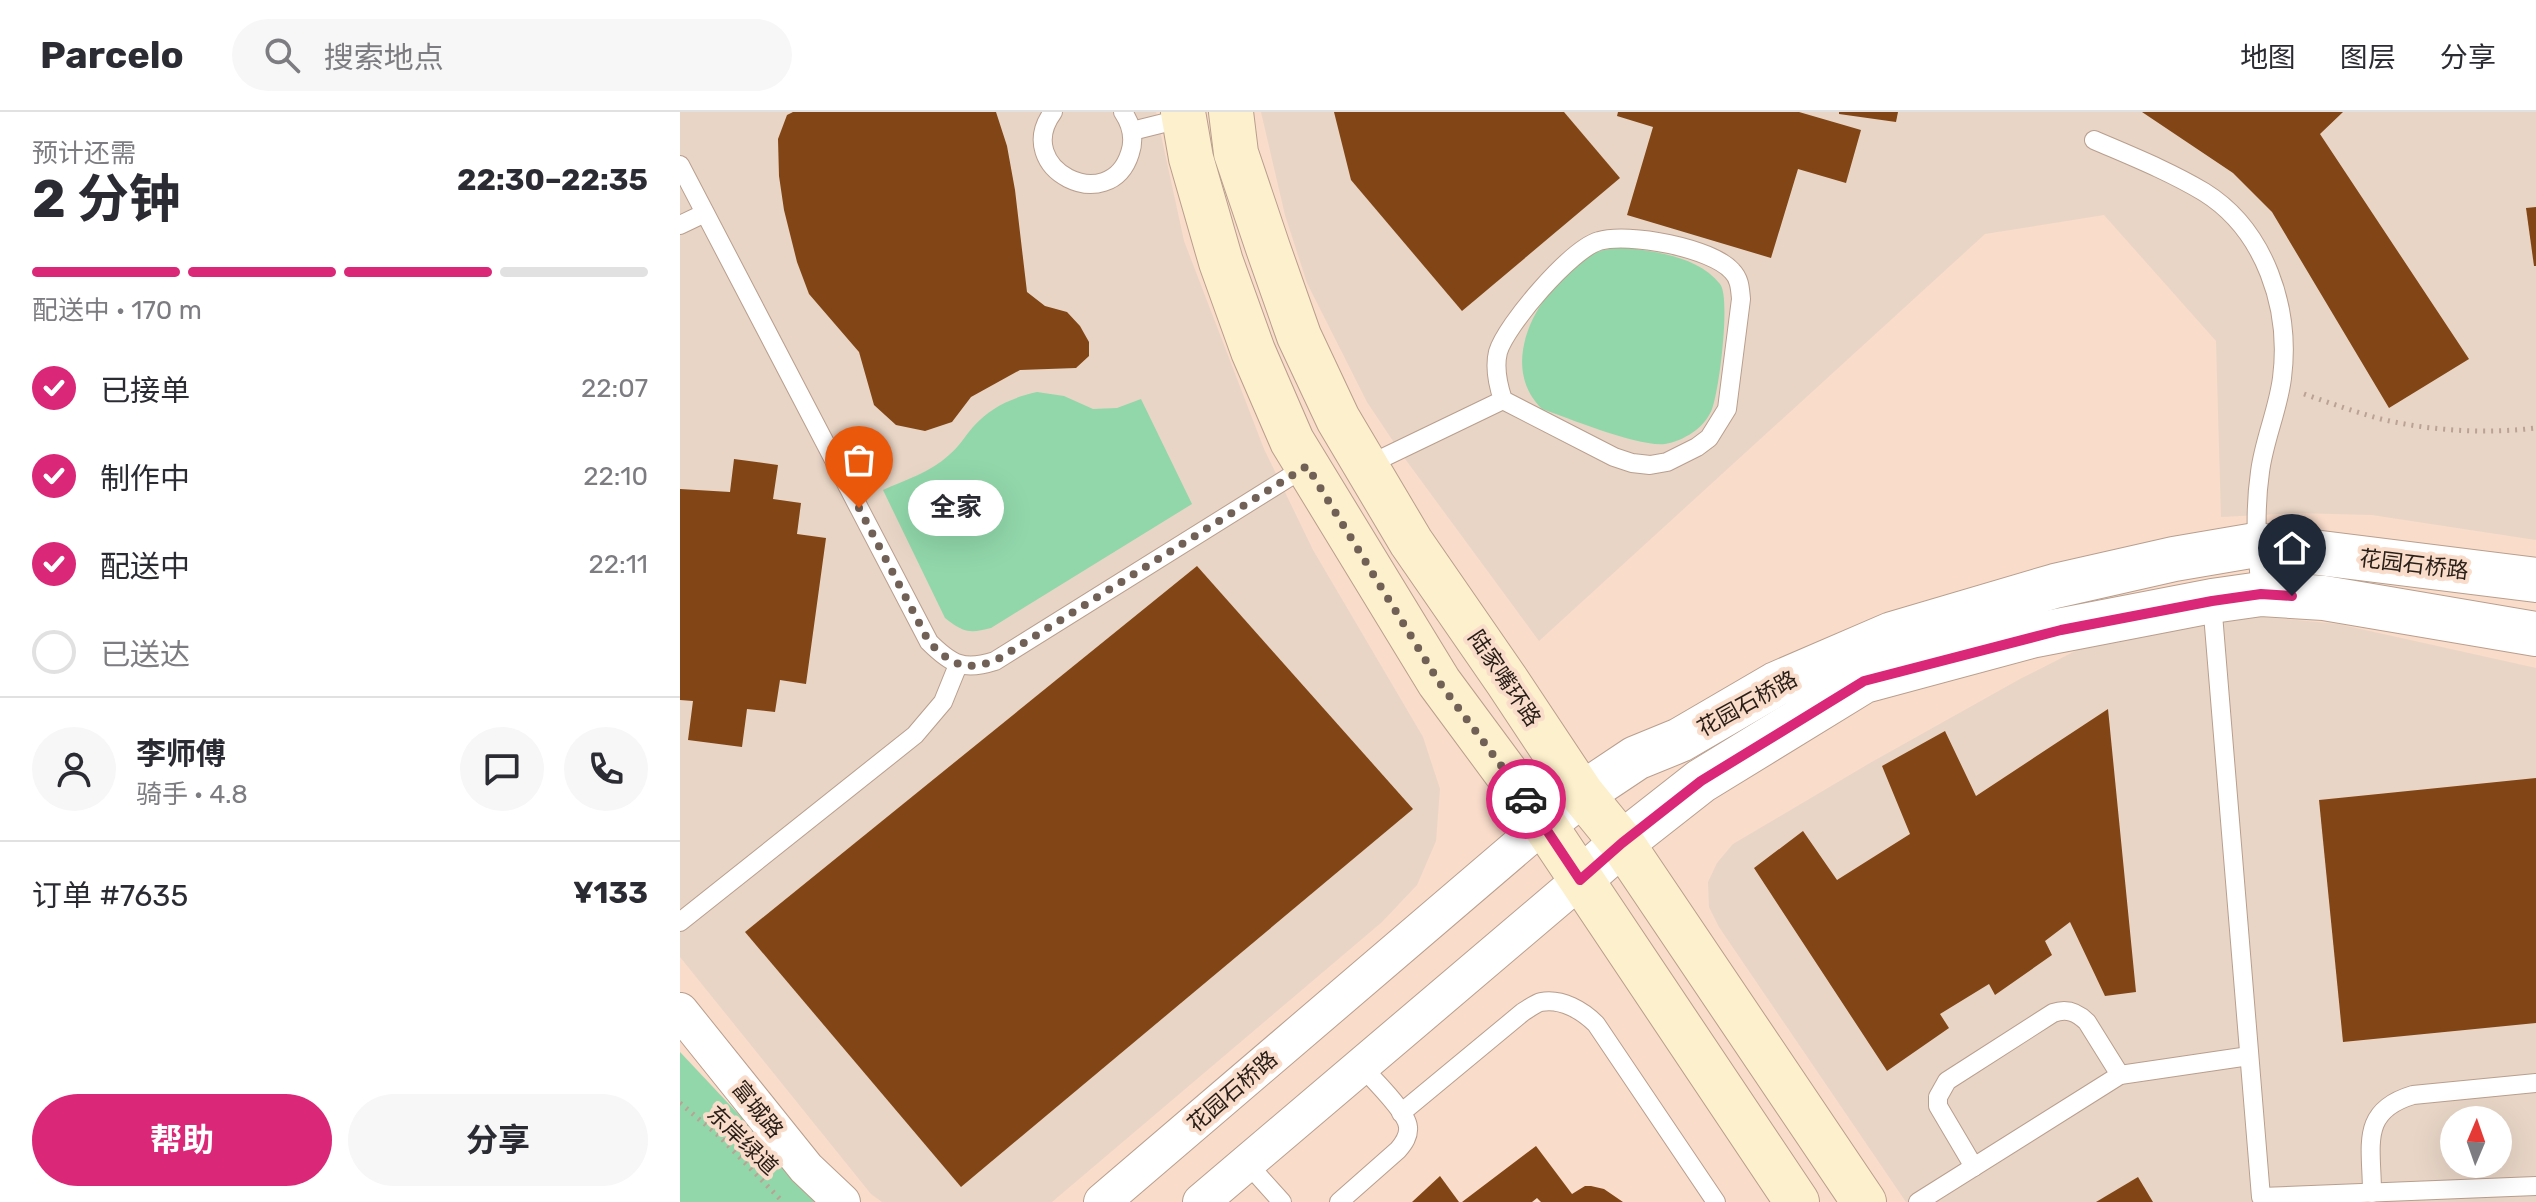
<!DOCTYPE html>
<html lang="zh">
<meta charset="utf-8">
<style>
:root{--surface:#fff;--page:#f7f7f7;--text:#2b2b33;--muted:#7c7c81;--line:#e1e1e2;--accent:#db2777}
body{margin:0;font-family:Rubik,"Noto Sans SC",sans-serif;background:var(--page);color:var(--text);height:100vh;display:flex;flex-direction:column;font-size:30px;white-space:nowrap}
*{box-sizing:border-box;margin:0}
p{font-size:26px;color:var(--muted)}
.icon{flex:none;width:44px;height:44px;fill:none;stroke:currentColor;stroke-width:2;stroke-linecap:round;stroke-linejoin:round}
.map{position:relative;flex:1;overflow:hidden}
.drawer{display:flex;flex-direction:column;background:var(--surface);width:680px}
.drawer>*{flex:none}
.needle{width:52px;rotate:2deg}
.controls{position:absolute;left:1760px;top:994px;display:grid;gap:16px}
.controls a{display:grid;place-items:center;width:72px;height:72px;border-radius:50%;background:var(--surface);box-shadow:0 8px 32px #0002;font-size:40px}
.pin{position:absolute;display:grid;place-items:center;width:68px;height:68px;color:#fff;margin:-82px -34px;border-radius:50% 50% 50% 0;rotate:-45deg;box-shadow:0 0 8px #0007}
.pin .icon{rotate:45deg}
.courier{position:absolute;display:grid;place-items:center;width:80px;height:80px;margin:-40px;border:6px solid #db2777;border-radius:50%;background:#fff;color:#222;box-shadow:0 2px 10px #0007}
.bubble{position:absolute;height:56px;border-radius:28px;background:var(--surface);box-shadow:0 8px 32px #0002;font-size:26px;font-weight:700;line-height:56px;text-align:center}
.head em{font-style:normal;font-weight:700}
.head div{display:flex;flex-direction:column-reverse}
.head{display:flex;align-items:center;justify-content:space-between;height:136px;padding:0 32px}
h1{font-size:52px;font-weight:700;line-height:60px}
.bar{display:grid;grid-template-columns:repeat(4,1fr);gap:12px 8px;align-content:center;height:96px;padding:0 32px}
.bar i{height:10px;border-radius:6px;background:var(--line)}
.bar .active{background:var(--accent)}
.bar p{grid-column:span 4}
.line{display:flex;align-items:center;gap:20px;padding:0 32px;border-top:2px solid var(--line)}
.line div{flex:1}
.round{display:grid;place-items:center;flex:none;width:84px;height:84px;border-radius:42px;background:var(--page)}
ol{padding:0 32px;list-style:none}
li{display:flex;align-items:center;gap:24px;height:88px}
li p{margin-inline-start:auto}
li .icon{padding:8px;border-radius:50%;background:var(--accent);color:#fff;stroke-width:4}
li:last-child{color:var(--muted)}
li i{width:44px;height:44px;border:4px solid var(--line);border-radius:50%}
.button{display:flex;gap:16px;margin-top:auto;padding:16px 32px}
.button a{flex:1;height:92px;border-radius:48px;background:var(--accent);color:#fff;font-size:32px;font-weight:700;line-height:92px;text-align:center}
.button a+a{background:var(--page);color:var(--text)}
header{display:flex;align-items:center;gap:48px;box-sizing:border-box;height:112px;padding:0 40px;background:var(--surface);border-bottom:2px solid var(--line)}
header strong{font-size:38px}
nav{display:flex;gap:44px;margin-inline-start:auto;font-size:28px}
.search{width:560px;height:72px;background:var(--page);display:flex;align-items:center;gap:20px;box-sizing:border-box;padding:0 28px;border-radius:44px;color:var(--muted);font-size:30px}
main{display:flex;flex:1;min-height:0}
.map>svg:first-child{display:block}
.commercial{fill:#e8d5c6;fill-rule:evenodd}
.green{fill:#91d7aa}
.building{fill:#824515}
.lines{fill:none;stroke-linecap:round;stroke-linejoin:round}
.service-casing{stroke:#b99e8d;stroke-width:20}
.minor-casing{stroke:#b99e8d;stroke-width:38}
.tertiary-casing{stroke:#b99e8d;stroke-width:46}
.secondary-casing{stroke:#b99e8d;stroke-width:46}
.path{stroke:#baa294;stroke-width:5;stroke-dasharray:2 6;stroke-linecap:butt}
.service{stroke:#fff;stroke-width:18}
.minor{stroke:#fff;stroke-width:36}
.tertiary{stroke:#fff;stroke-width:44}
.secondary{stroke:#fdf0cd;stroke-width:44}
.done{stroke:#716056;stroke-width:8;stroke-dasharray:0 14.4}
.route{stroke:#db2777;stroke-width:10}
.labels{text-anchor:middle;stroke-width:8;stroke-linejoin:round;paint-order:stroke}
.street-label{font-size:22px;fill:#281e17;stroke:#f9dcca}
</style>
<header>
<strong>Parcelo</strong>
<div class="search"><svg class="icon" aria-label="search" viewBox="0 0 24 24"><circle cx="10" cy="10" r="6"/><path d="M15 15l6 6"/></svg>搜索地点</div>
<nav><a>地图</a><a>图层</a><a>分享</a></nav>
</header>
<main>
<section class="drawer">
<div class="head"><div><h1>2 分钟</h1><p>预计还需</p></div><em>22:30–22:35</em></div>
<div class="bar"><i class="active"></i><i class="active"></i><i class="active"></i><i></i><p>配送中 · 170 m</p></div>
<ol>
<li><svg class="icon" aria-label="check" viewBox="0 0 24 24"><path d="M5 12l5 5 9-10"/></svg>已接单<p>22:07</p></li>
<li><svg class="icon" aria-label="check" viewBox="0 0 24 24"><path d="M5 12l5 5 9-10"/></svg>制作中<p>22:10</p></li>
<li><svg class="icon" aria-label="check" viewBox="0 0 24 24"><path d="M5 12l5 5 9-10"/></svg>配送中<p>22:11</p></li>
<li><i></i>已送达</li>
</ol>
<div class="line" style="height:144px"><a class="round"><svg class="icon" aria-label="person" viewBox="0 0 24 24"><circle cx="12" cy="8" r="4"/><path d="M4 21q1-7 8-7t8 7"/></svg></a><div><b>李师傅</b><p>骑手 · 4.8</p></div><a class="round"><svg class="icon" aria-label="chat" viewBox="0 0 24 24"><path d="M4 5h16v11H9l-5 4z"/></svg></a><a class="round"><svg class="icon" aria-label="phone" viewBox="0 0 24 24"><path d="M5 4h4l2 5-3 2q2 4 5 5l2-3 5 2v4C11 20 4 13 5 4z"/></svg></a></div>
<div class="line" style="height:104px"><div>订单 #7635</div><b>¥133</b></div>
<div class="button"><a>帮助</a><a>分享</a></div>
</section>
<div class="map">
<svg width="1856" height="1090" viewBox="0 0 1856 1090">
<rect width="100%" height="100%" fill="#f9dcca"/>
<g class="commercial">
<polygon points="0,0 476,0 504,129 584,337 633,438 743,625 760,677 756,729 737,773 702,810 372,1090 202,1090 191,1082 0,845"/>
<polygon points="581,0 1856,0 1856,428 1692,403 1615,401 1541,405 1536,229 1424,103 1305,122 859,529 723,344 687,290 627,171 605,103"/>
<path d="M1573,504L1658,512L1856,556V1090H1226L1039,815L1029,795L1028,770L1037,751L1053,732L1190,651L1340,567L1411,531ZM1774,1008H1818V1052H1774Z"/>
</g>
<g class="green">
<path d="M940,135C973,139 1018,144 1040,172C1051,185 1039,280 1032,297C1025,316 1003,329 985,332C958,335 891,307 862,297C814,250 862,173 909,144C918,138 930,137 940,135Z"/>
<path d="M357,280L384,284L413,297L437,296L461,287L512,392L311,516C289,522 283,520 265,506L203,378C225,368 251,360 269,343C279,335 285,324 293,315C311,295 331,286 357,280Z"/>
<polygon points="0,940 141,1090 0,1090"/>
</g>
<g class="building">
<polygon points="113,0 316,0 327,34 335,78 347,180 365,194 387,200 400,214 409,230 409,244 396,256 340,258 291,285 272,310 245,319 216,313 194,293 179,240 129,182 117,150 104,98 99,64 98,27 107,3"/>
<polygon points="654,0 884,0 940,66 782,199 671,68"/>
<polygon points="938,0 1119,0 1181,18 1166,71 1118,57 1091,146 947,103 973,15 937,4"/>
<polygon points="1159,0 1218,0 1216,10 1159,2"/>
<polygon points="1462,0 1663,0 1640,22 1789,247 1709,296 1592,100 1553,61"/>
<polygon points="1856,95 1856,154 1854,154 1846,96"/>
<polygon points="54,347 98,353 93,387 121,391 117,422 146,426 126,572 100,568 95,600 67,597 62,635 8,628 13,589 0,588 0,377 50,380"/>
<polygon points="517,454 733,697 281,1075 65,820"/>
<polygon points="1428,597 1456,880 1425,884 1390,810 1365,829 1372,843 1315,883 1309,872 1260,902 1269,916 1207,959 1074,756 1123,719 1157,768 1230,722 1202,654 1265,619 1296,684"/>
<polygon points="1856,666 1856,911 1663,930 1639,688"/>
<polygon points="856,1034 892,1082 905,1074 911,1074 924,1077 943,1090 861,1090 857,1086 852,1090 782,1090"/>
<polygon points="760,1064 779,1090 732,1090"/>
<polygon points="1458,1065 1473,1090 1416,1090"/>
</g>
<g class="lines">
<g class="service-casing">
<g id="service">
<path d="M373,0C331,57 430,106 450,41C455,26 451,12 443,0"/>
<polyline points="452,19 504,6"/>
<path d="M1414,28C1451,44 1489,59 1524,80C1585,118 1611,196 1602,266C1598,298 1584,328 1580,360C1574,401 1577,441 1581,481"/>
<path d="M0,53L249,530C272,553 284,559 315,549L627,354"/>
<polyline points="0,113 23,102"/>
<path d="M686,354L823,288L934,345L952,351L970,353L987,350L1017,335L1029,326L1047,297L1061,187C1060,177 1060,167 1052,159C1032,136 948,120 919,129C891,137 826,213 818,240C814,256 818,273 823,288"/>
<polyline points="1532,490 1581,1085 1856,1074"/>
<polyline points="0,810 235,623 263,590 278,553"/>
<path d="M721,1001L843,900C848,897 856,891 861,890C882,886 903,899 916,912L1036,1090"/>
<polyline points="567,1051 602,1090"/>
<path d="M1294,1055L1258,994V985L1267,969L1373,901C1387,896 1397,900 1407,910L1440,963"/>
<path d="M1692,1081C1692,1034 1679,999 1733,983L1856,971"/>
<path d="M659,1090L718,1038C724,1031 729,1024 728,1015C727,1000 693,967 681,954"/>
<polyline points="1238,1090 1440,963 1569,944"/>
</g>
</g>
<g class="minor-casing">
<g id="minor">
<polyline points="0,899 126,1056 162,1090"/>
<polyline points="422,1090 864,712"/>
<polyline points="521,1090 900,768"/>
</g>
</g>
<g class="tertiary-casing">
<g id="tertiary">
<polyline points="864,712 902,682 956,646 1000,628 1096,572 1212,522 1375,474 1494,447 1576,433 1856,468"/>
<polyline points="900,768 942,731 1021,669 1184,569 1351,524 1532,489 1581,482 1644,486 1856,522"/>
</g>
</g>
<g class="secondary-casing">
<g id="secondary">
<polyline points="503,0 511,46 541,150 573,239 612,329 759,570 864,712 1117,1090"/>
<polyline points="551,0 556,41 588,136 619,224 658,307 731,430 827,569 902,682 942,731 1184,1090"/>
</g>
</g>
<g class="path">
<path d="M1624,282C1650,291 1675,300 1701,307C1750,319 1807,322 1856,316"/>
<polyline points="0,991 39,1024 103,1090"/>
</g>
<use href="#service" class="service"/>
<use href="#minor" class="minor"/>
<use href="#tertiary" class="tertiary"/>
<use href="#secondary" class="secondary"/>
</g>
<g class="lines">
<path class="done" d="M179,396L249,530C272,553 284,559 315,549L627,354L759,570L846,687"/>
<polyline class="route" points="846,687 900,768 942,731 1021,669 1184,569 1381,518 1532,489 1581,482 1612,484"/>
</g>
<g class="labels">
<g class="street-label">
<text transform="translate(1734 452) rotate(7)" y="8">花园石桥路</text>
<text transform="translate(825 566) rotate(56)" y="8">陆家嘴环路</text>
<text transform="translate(1067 591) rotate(-29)" y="8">花园石桥路</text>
<text transform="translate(552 979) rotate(-41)" y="8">花园石桥路</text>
<text transform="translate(78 997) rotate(51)" y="8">富城路</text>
<text transform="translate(63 1028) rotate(44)" y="8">东岸绿道</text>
</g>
</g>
</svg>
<div class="controls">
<a><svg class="needle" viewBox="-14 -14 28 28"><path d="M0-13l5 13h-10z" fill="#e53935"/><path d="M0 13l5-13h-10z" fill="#7c7c81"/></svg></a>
</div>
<div class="pin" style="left:179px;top:396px;background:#ea580c"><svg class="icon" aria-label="bag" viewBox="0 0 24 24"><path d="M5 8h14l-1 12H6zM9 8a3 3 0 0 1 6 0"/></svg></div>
<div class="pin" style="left:1612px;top:484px;background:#1f2937"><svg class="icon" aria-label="home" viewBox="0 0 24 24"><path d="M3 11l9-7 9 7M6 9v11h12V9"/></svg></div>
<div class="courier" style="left:846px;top:687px"><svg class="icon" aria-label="car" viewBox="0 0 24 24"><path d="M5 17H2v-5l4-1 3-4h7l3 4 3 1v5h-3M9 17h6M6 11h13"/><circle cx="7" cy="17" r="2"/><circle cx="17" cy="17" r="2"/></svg></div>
<div class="bubble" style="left:228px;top:368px;width:96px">全家</div>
</div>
</main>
